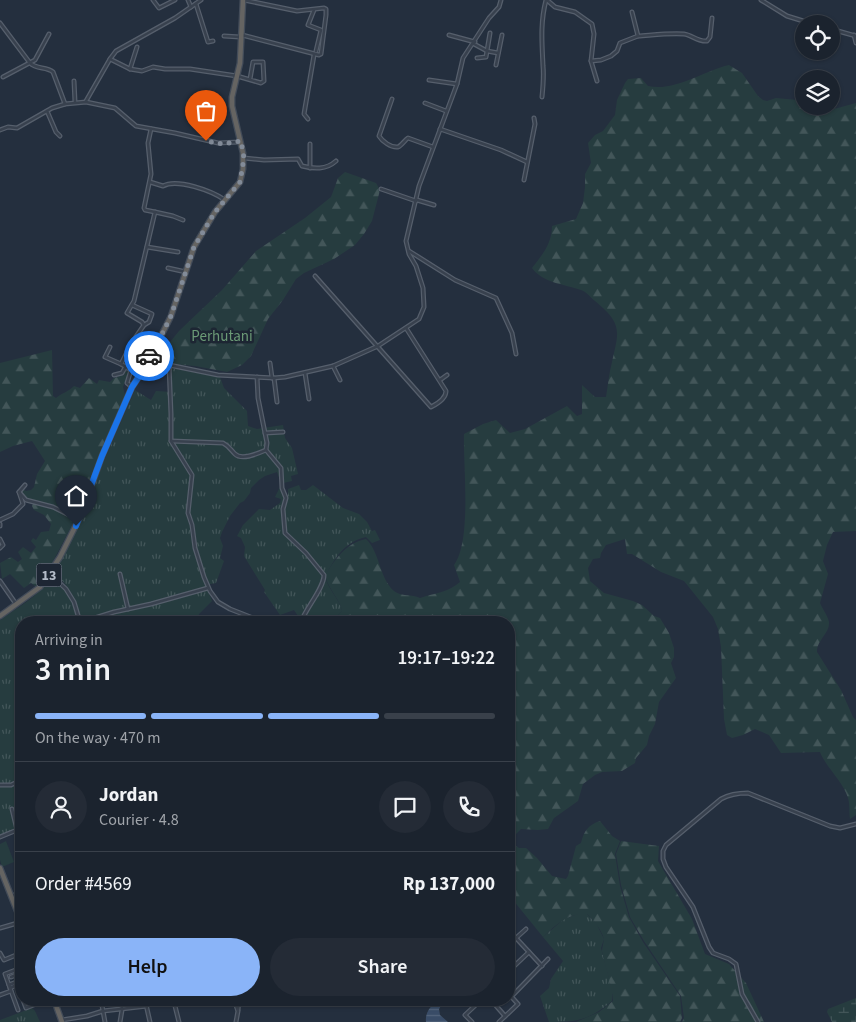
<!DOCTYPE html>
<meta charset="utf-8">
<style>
:root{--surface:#1b232e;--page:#242b36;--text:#f1f3f6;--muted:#a0a4aa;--line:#39404a;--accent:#8ab4f8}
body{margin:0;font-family:"Source Sans 3",sans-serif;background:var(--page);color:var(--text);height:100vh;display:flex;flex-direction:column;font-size:19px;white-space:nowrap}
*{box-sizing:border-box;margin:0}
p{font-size:16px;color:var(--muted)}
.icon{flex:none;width:28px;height:28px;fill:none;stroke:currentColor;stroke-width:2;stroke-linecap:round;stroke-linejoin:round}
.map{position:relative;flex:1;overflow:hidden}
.sheet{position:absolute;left:15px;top:616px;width:500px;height:390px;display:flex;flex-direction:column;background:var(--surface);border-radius:20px;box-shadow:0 1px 4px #0004,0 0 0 1px var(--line)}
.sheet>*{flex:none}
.controls{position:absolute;left:795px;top:15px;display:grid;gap:10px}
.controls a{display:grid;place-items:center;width:45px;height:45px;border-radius:50%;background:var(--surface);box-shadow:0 1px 4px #0004,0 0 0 1px var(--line);font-size:25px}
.pin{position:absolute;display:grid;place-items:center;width:42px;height:42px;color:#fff;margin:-51px -21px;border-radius:50% 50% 50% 0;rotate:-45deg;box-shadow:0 0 5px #0007}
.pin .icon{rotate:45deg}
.courier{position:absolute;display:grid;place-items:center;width:50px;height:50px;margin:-25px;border:4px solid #1a73e8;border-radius:50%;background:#fff;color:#222;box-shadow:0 1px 6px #0007}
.head em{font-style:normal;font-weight:600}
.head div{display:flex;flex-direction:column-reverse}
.head{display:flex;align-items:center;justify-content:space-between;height:85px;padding:0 20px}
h1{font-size:32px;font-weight:600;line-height:38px}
.bar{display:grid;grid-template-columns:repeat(4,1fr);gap:8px 5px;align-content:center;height:60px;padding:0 20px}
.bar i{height:6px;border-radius:4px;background:var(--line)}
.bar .active{background:var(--accent)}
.bar p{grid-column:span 4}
.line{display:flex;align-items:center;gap:12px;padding:0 20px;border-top:1px solid var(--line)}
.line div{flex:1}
.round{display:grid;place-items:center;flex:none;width:52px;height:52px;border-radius:26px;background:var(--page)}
.action{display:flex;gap:10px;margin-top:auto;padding:10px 20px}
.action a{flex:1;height:58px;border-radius:30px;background:var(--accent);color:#111;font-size:20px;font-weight:600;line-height:58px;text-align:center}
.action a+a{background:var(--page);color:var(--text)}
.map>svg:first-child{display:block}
.grass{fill:url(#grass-tufts)}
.forest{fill:url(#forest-firs)}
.wetland{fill:url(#wetland-marsh)}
.garden{fill:#263c3f}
.water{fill:url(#water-rules)}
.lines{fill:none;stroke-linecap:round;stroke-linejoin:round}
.minor-casing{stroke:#565f6c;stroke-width:5}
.trunk-casing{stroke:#434c59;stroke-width:7}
.minor{stroke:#38414e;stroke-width:2.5}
.trunk{stroke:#656462;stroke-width:4.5}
.done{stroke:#828b98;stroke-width:5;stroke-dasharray:0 9}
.route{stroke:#1a73e8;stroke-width:6}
.labels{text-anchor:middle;stroke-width:5;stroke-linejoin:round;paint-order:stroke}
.shield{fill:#1d2633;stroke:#878f9c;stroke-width:1}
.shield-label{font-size:14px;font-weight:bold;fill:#b4bcc9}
.park-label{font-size:15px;fill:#6b9a76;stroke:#1d2633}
</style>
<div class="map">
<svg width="856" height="1022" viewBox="0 0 856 1022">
<defs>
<pattern id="grass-tufts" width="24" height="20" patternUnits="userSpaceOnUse" patternTransform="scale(1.25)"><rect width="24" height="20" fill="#263c3f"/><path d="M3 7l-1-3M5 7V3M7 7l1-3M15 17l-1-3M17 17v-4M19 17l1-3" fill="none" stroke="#435659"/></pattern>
<pattern id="forest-firs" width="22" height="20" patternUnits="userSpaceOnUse" patternTransform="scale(1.25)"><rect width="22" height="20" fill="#263c3f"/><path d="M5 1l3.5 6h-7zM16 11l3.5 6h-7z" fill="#435659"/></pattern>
<pattern id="wetland-marsh" width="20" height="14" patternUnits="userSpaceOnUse" patternTransform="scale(1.25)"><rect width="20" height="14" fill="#263c3f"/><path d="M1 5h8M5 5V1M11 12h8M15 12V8" fill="none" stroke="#435659"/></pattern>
<pattern id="water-rules" width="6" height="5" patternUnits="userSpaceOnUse" patternTransform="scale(1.25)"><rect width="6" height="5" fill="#394c67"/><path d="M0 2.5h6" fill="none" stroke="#53647b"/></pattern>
</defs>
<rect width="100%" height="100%" fill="#242f3e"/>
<g class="grass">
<path d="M171,368L220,377L224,388L247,411L248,426L257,429L283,425L285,438L292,448L298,474L291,476L292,481L283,483H281L277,472L265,476L259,480L251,488L250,493L244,501L240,503L230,516L222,532L220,538L223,546L220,558L224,561L216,583L206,585L212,601L199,614L197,620L188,622H104L102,616L82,622C77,602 70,586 54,573L84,513L104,461L135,390L151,400L156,391L172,392Z"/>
<path d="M281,485L285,496L288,495V489L299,485L301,490H306L313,485L343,508L359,514L367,522L372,531L375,530L380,540L372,543L366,537C345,541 334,559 325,577C328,589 342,603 342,611L331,622H293L300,619L294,610L280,615L264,592L265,590L244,556L245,547L241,538L237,536L243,525L259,509L270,510L280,503L281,499L275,497Z"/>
<path d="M50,575C70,594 71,597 79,622H21V832L20,831L0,838V620C15,609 45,593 50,575Z"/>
<path d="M578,914H587L596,923L604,939L601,948L612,989V1001C589,1020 578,1022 549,1022L540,996L549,988L551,979L563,961L543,937L564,919Z"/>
<polygon points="32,1008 35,1011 40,1022 0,1022 0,1020"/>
</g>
<g class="forest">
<path d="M729,65L742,73L758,96L763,100L767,101L776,98L797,100L811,114H816L856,103V531L833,532L827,545L823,561L828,574L820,603C822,608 828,616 829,622C830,633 816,641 817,652L841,690L853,717L856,720V815L850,819C849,812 850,804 848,798C843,781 827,769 820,752L781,753L769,735L755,729L743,735L732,738L727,735L724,719L721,647L718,629L713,617L684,581L661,572L632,554H627L625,539L606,545L601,553L600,558L593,559L588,568L590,581L604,593L633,601L642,605L654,616L660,618L669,633L674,648V657L671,663L676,678L659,702L655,724L649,736L647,745L636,758L635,763L622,771L602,772L595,775L583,784L578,801L554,818L548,829L538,830L521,829L513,837V844L519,848H526L537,858L552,876L566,879L568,876L576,846L581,843C584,831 588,825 600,821L612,836L620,841L615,854L620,886L629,917L643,942L680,996L682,1018L680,1022H576L599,1012L613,1001C612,984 605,968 602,951C602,946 605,941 603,936C599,927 594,920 587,914C567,913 556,925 543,937L509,895V622H331L342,611C342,603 328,588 325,576C335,559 346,543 366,539C380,552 379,578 394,591C401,597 412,594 420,598C435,593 449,592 460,582L454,565C472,541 463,466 464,434L483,424L496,420L510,433L525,429L567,406L577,416L582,414V385L595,397H606C608,385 609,373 612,362C619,331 623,324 595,301C591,298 586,291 581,290C564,284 543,283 532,268C542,255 552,244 552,226L576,219L583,203L585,187V174L591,163L588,143L595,135L603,131L615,115L617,100L625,83L628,79L641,78L648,86C675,92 703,71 729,65Z"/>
<polygon points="345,172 376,183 380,190 372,221 364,234 355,245 334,259 304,273 296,279 283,300 268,319 251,356 242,365 227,372 195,366 173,364 169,361 167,356 162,352 179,331 222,290 256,251 305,218 331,197 338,178"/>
<path d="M52,350L53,396L56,398C62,393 68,392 74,386L80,388L89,378L97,384L99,380L110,382L114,378L124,375L126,370L129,371L123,387L125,395L78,514L42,582L36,587L31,583L24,588L10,574L2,579L0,563L11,557L18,562L22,559L18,552L23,547L31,553L36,547L31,541L33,538L36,540L41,532L49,531L51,524L44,515L34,510L32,506L34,501L25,497L20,492L23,489L26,491L31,490L34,487L37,474L45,461L32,441L13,446L0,452V363Z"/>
<polygon points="621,841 659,846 658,861 692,919 705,954 729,964 746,983 764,1022 682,1022 684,1018 681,996 644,941 630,917 621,885 616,854"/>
</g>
<polygon class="wetland" points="856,998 856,1022 832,1022 827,1012 828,1009"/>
<polygon class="garden" points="6,841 14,862 2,867 0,860 0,844"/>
<path class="water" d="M437,1002L441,1006L439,1009L440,1015L448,1022H426C425,1013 430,1006 437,1002Z"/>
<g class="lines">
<g class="minor-casing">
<g id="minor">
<polyline points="153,0 159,8 175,0"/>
<polyline points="188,0 191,7"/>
<polyline points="547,0 555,7 575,12 592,24 594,34 591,61 597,81"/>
<polyline points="761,0 787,16 813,24"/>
<polyline points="196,4 208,42 213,41"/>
<polyline points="314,10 308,25 321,30 316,51"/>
<path d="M0,23L30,63C37,70 46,66 53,72L65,104"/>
<polyline points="831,29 856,36"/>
<polyline points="242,35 319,55 321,54 326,15 326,9 324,8 297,11 244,0"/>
<polyline points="449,35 475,42"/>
<polyline points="854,35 856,43"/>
<polyline points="224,36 240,37"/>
<path d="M638,36C653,35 669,33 684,34C692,35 698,42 707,41L710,37L712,18"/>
<polyline points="474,44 487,51 498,53"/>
<polyline points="477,58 486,57 490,33"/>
<polyline points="110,59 130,69 142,71 153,67 165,69 190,69 237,76 261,83 264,81 263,62 253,62 250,79"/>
<polyline points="591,61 601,60 611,56 617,51 620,43 638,36 632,12"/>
<polyline points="496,65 502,35"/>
<polyline points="130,69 137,47"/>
<polyline points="3,77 35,60 49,34"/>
<polyline points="429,80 457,84"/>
<polyline points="74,81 75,102"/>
<path d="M542,97C543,87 544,76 543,66C542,43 540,23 546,0"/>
<path d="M392,99L379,136C382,141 391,148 398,147C401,146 405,140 408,138L433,147"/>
<polyline points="86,101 110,59 116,51 175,18 201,0"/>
<polyline points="425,103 446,111"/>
<polyline points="47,111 56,132 60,136"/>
<polyline points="308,119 304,114 314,55"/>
<polyline points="440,129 501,150 527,162"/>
<polyline points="0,130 8,127 17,128 52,108 65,104 86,102 115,108 136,126 175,133 218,143 239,142"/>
<polyline points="310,144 310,168"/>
<path d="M244,158L264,160L298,159L302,166C314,169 326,170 336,161"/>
<polyline points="524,180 535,124 534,118"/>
<path d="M150,182L163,186C177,178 212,191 225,200"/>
<polyline points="381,189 416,201"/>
<polyline points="417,200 434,205"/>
<polyline points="155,212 173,216 183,220"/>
<polyline points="147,247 178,252"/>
<polyline points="409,251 455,280 496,298 512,333 516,354"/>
<polyline points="168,268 186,272"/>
<path d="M315,276L431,407C437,404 446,398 446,391L406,328"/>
<polyline points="132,305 152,314 149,322 144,325"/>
<polyline points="110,347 105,357 121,364"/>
<polyline points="149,358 169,365 218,375 274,378 285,377 333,366 378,346 419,319 424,307 423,288 416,266 409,254 406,241 419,186 457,84 463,58 489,18 499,7 501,0"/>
<polyline points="270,363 272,378"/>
<polyline points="169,365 171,414 171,441 192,475 188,513 192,525 195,548 204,577 210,591 218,602 230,609 253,618 260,622"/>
<polyline points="128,366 131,359 139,349 151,352"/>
<polyline points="333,366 340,380"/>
<polyline points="305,373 309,399"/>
<polyline points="114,375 122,373 126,366"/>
<polyline points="274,378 277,402"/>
<polyline points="440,380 447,375"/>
<polyline points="132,387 127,383 131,370 121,364 131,344 144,325 142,322 127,313 134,301 155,212 145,210 144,208 151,174 148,143 151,129"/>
<polyline points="265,433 283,432"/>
<path d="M171,441L223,443C229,446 231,450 235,454C242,461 259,453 266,450L267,443L258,398L257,377"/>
<path d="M266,450L281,468L282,488L286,498L283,509L285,533L306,553L324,575C324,588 306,608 301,622"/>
<polyline points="19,492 26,500 53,507 79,520"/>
<polyline points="0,520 13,514 23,504 19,492 25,485"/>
<polyline points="0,524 0,526"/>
<polyline points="0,539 3,545 0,548"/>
<polyline points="50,574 66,589 74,602 80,622"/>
<polyline points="120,574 128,609"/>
<polyline points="0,581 16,604"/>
<polyline points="82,622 114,612 151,604 208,588"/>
<polyline points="0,785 11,785 21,780"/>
<polyline points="0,837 17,830 12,809"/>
<polyline points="11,896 21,893"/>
<polyline points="0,928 21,922"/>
<polyline points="516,938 526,929"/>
<polyline points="509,946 516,938 542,966"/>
<polyline points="0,953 4,960 21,953"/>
<polyline points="509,971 529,952"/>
<polyline points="11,977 21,973"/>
<polyline points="9,985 21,980"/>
<polyline points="10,988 21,983"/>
<polyline points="21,989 21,995"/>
<polyline points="0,995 11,991"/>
<polyline points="511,997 548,959"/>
<polyline points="23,1000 26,1008 46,1000"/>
<polyline points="101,1000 105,1022"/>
<polyline points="145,1000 150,1022"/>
<polyline points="234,1000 238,1011 236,1022"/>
<polyline points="491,1000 505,1016"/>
<polyline points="419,1003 424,1000"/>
<polyline points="147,1004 174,1002 179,1022"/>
<polyline points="18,1010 5,974 21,968"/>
<polyline points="238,1010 239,1000"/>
<polyline points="62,1020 87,1016 103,1011 147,1006"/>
<polyline points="120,1022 122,1010 121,1000"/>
<polyline points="472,1022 465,1015 481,1000"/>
<polyline points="499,1022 518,1004 509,994"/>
<path d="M758,1022L742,994L736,964L729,959L713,953L709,947L693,907L666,867L663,859V851L666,845L721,799C730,794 738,793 748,793L830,826L840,828L856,824"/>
</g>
</g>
<g class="trunk-casing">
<g id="trunk">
<polyline points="0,616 40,587 60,557 80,517 102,456 132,387 148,363 151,352 160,338 171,316 194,247 215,212 240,182 243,169 243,153 232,106 232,97 240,63 243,0"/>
<polyline points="0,868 21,921"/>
<polyline points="54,1000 62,1022"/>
</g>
</g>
<use href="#minor" class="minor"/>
<use href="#trunk" class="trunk"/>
</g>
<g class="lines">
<polyline class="done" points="149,356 160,338 171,316 194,247 215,212 240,182 244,158 241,141 223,144 206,141"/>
<polyline class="route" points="76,526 102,456 132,387 148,363 149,356"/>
</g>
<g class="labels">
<rect class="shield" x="36.5" y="563.5" width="25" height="23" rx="4"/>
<g class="shield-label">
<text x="49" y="580">13</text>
</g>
<g class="park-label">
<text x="222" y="341">Perhutani</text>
</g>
</g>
</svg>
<div class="controls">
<a><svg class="icon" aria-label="locate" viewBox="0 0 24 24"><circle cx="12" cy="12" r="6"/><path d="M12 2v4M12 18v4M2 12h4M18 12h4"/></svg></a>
<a><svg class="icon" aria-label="layers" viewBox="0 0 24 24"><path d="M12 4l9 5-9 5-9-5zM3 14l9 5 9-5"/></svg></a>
</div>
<div class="pin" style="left:206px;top:141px;background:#ea580c"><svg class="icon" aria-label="bag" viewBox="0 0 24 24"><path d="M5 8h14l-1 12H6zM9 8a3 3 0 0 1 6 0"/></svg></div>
<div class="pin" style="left:76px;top:526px;background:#1f2937"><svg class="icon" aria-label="home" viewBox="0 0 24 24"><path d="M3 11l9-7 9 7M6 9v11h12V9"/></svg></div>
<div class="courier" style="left:149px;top:356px"><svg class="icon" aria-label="car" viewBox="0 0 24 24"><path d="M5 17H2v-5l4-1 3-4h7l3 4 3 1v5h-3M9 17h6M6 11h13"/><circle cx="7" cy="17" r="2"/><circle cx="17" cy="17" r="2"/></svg></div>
<section class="sheet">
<div class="head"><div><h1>3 min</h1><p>Arriving in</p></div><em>19:17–19:22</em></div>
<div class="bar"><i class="active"></i><i class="active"></i><i class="active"></i><i></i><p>On the way · 470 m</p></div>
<div class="line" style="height:90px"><a class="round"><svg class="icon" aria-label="person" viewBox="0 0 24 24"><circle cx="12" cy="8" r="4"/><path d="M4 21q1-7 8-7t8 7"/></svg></a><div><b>Jordan</b><p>Courier · 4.8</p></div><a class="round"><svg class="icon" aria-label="chat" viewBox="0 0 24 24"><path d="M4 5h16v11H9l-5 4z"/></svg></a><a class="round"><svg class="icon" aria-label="phone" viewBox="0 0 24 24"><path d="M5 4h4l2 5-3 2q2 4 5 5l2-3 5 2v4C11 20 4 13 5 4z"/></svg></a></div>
<div class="line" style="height:65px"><div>Order #4569</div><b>Rp 137,000</b></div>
<div class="action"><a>Help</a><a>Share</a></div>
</section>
</div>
